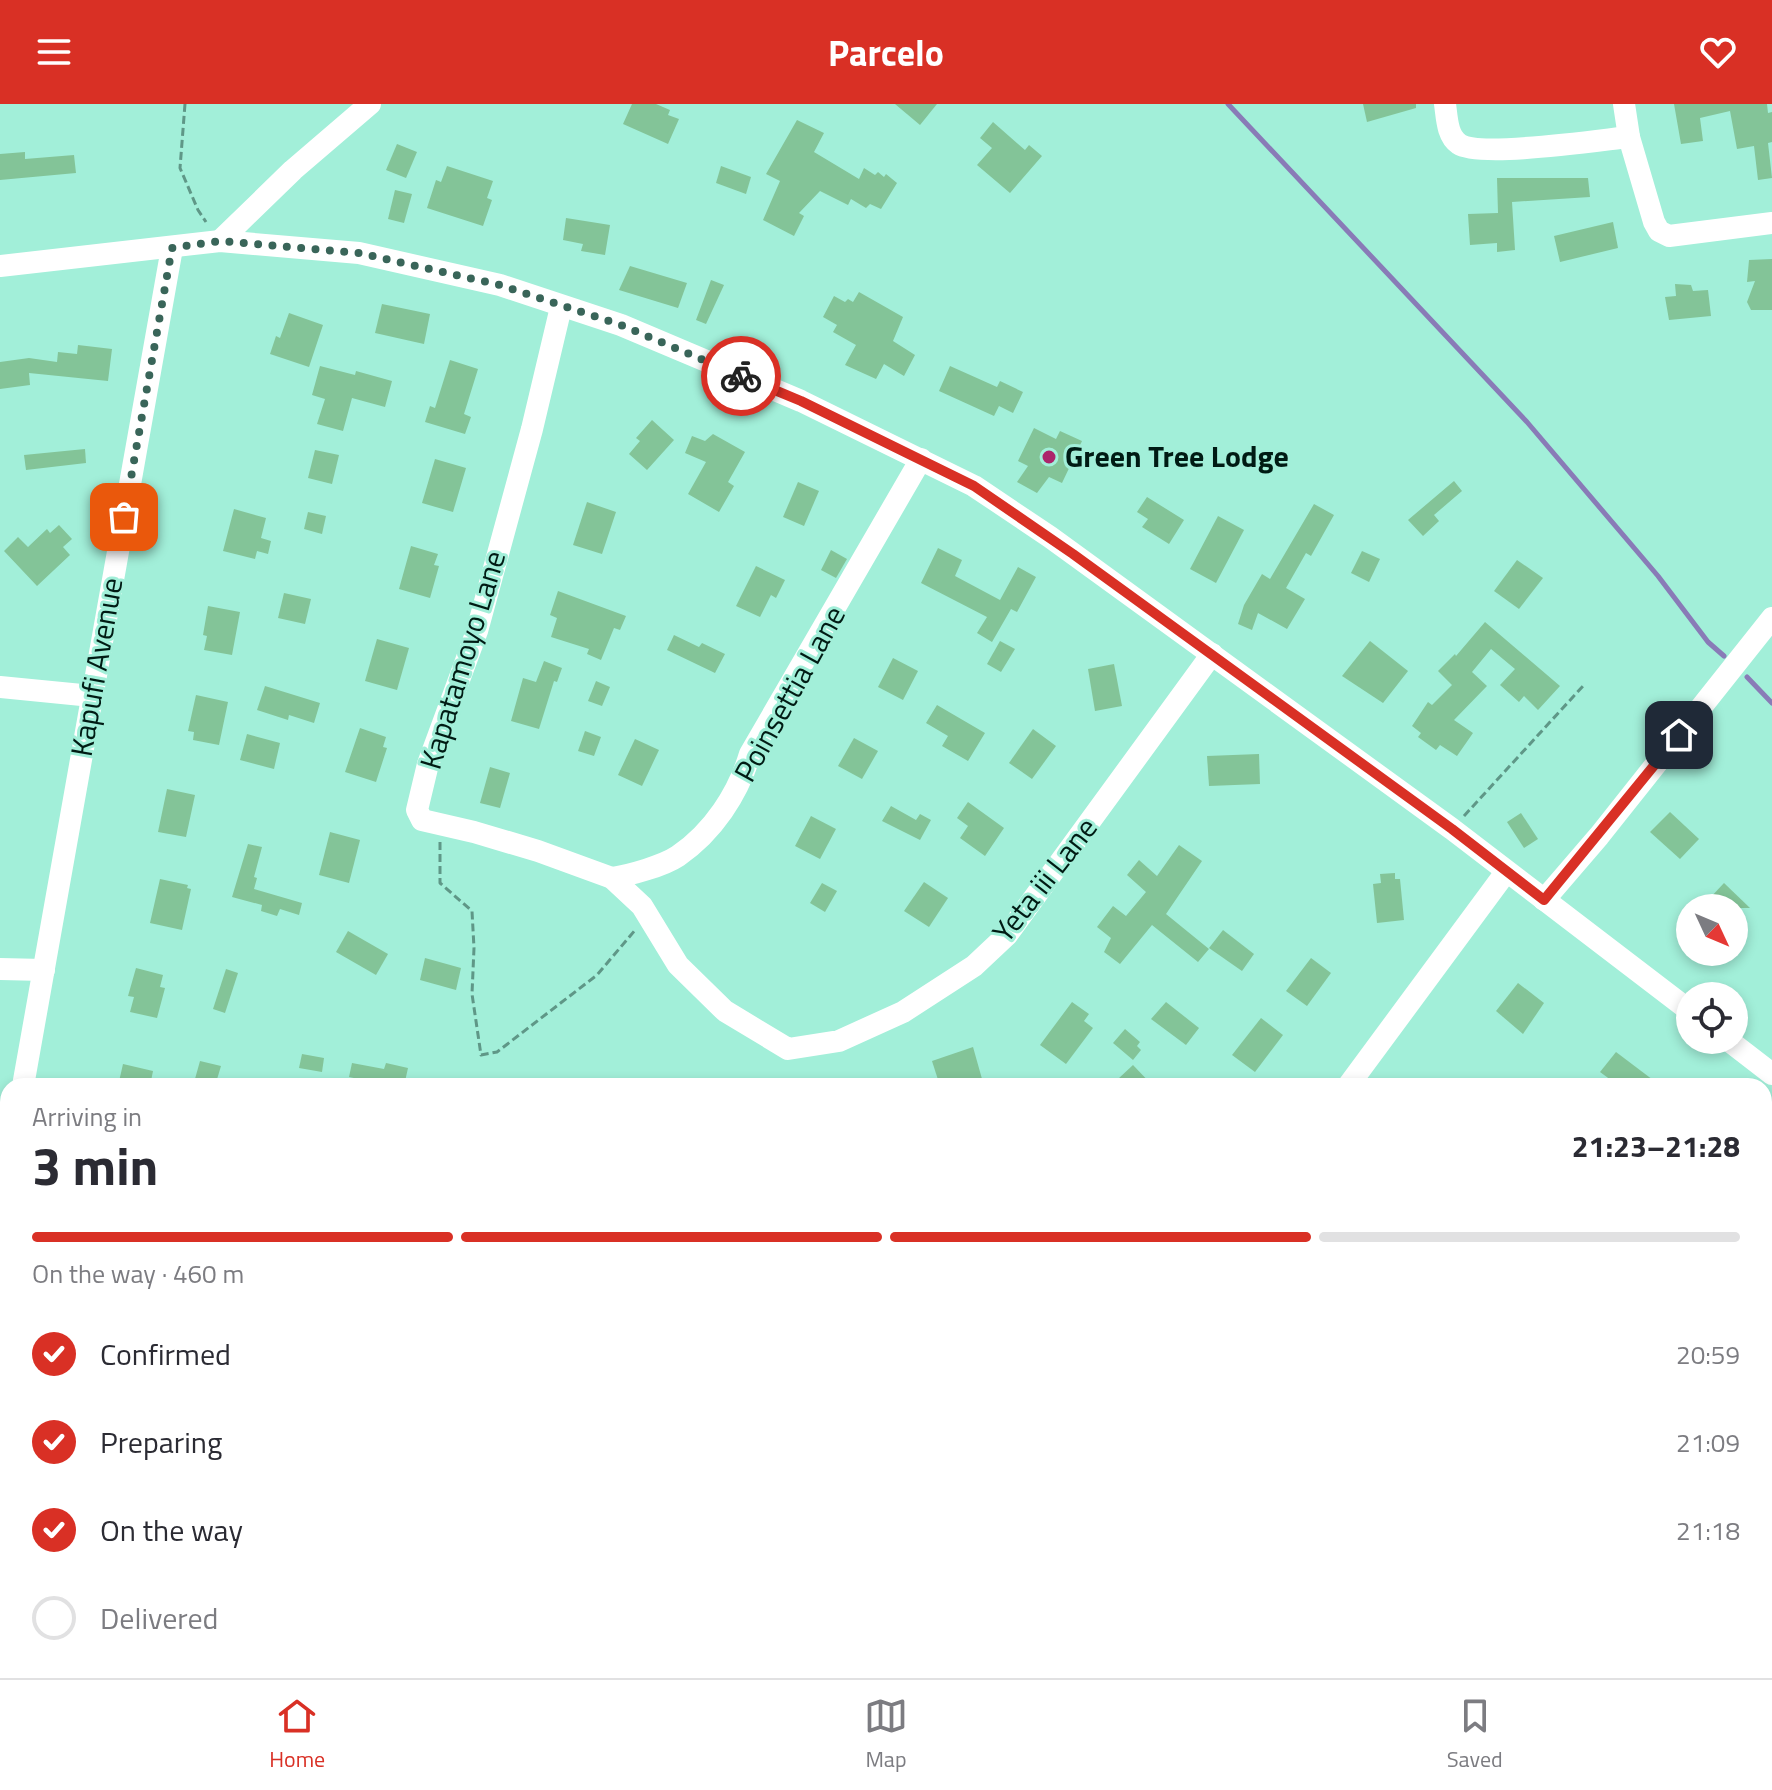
<!DOCTYPE html>
<meta charset="utf-8">
<style>
:root{--surface:#fff;--page:#f2f2f3;--text:#2b2b33;--muted:#7c7c81;--line:#e1e1e2;--accent:#d93025}
body{margin:0;font-family:"Titillium Web",sans-serif;background:var(--page);color:var(--text);height:100vh;display:flex;flex-direction:column;font-size:30px;white-space:nowrap}
*{box-sizing:border-box;margin:0}
p{font-size:26px;color:var(--muted)}
.icon{flex:none;width:44px;height:44px;fill:none;stroke:currentColor;stroke-width:2;stroke-linecap:round;stroke-linejoin:round}
.map{position:relative;flex:1;overflow:hidden}
.drawer{position:absolute;left:0px;top:974px;width:1772px;height:600px;display:flex;flex-direction:column;background:var(--surface);border-radius:24px 24px 0 0;box-shadow:0 4px 12px #0003}
.drawer>*{flex:none}
.needle{width:52px;rotate:134deg}
.fabs{position:absolute;left:1676px;top:790px;display:grid;gap:16px}
.fabs a{display:grid;place-items:center;width:72px;height:72px;border-radius:50%;background:var(--surface);box-shadow:0 4px 12px #0003;font-size:40px}
.pin{position:absolute;display:grid;place-items:center;width:68px;height:68px;color:#fff;margin:-34px;border-radius:16px;box-shadow:0 4px 12px #0006}
.courier{position:absolute;display:grid;place-items:center;width:80px;height:80px;margin:-40px;border:6px solid #d93025;border-radius:50%;background:#fff;color:#222;box-shadow:0 2px 10px #0007}
.summary em{font-style:normal;font-weight:700}
.summary div{display:flex;flex-direction:column-reverse}
.summary{display:flex;align-items:center;justify-content:space-between;height:136px;padding:0 32px}
h1{font-size:52px;font-weight:700;line-height:60px}
.bar{display:grid;grid-template-columns:repeat(4,1fr);gap:12px 8px;align-content:center;height:96px;padding:0 32px}
.bar i{height:10px;border-radius:6px;background:var(--line)}
.bar .selected{background:var(--accent)}
.bar p{grid-column:span 4}
ol{padding:0 32px;list-style:none}
li{display:flex;align-items:center;gap:24px;height:88px}
li p{margin-inline-start:auto}
li .icon{padding:8px;border-radius:50%;background:var(--accent);color:#fff;stroke-width:4}
li:last-child{color:var(--muted)}
li i{width:44px;height:44px;border:4px solid var(--line);border-radius:50%}
header{display:flex;justify-content:space-between;align-items:center;height:104px;padding:0 32px;background:var(--accent);color:#fff;font-size:36px;font-weight:700}
.menu{display:flex;justify-content:space-around;align-items:center;height:112px;border-top:2px solid var(--line);background:var(--surface);font-size:22px;color:var(--muted)}
.menu a{display:grid;justify-items:center;gap:4px}
.menu .selected{color:var(--accent)}
.map>svg:first-child{display:block}
.lines{fill:none;stroke-linecap:round;stroke-linejoin:round}
.stream{stroke:#897bb7;stroke-width:5}
.building{fill:#83c498}
.path{stroke:#5f9787;stroke-width:3;stroke-dasharray:8 4;stroke-linecap:butt}
.minor{stroke:#fff;stroke-width:22}
.done{stroke:#396559;stroke-width:8;stroke-dasharray:0 14.4}
.route{stroke:#d93025;stroke-width:10}
.poi-dot{fill:#ac256b;stroke:#a2efd9;stroke-width:3}
.labels{text-anchor:middle;stroke-width:6;stroke-linejoin:round;paint-order:stroke}
.poi-label{font-size:30px;font-weight:bold;fill:#001b14;stroke:#a2efd9;text-anchor:start}
.street-label{font-size:30px;fill:#001b14;stroke:#a2efd9}
</style>
<header><svg class="icon" aria-label="menu" viewBox="0 0 24 24"><path d="M4 6h16M4 12h16M4 18h16"/></svg>Parcelo<svg class="icon" aria-label="heart" viewBox="0 0 24 24"><path d="M12 20l-8-8c-3-5 5-10 8-4 3-6 11-1 8 4z"/></svg></header>
<div class="map">
<svg width="1772" height="1574" viewBox="0 0 1772 1574">
<rect width="100%" height="100%" fill="#a2efd9"/>
<g class="lines">
<g class="stream">
<polyline points="1228,0 1527,318 1658,472 1708,538 1724,552"/>
<polyline points="1747,573 1772,599"/>
</g>
</g>
<g class="building">
<polygon points="632,0 656,0 670,6 668,11 679,15 668,40 623,20"/>
<polygon points="895,0 937,0 920,21"/>
<polygon points="1363,0 1416,0 1416,4 1367,18"/>
<polygon points="1674,0 1767,0 1768,9 1772,8 1772,38 1768,39 1772,74 1758,76 1754,42 1737,45 1730,7 1700,14 1703,37 1681,40"/>
<polygon points="797,16 824,29 814,48 859,75 864,64 875,71 878,68 884,73 886,70 897,79 881,105 870,100 866,104 851,95 848,101 820,87 799,109 804,112 794,132 763,116 780,77 766,70"/>
<polygon points="993,18 1025,46 1029,41 1042,52 1010,89 977,61 992,44 980,34"/>
<polygon points="397,40 417,48 406,74 386,66"/>
<polygon points="25,48 25,55 74,51 76,69 0,76 0,50"/>
<polygon points="447,62 493,77 487,94 492,96 483,122 427,104 436,76 441,78"/>
<polygon points="721,62 751,73 746,90 716,79"/>
<polygon points="1497,74 1588,74 1590,93 1512,98 1515,146 1497,148 1497,139 1470,141 1468,110 1498,109"/>
<polygon points="395,86 412,90 404,119 388,115"/>
<polygon points="566,114 610,121 605,151 581,147 583,140 563,136"/>
<polygon points="1613,118 1618,144 1560,158 1554,132"/>
<polygon points="1772,155 1772,206 1751,206 1747,198 1755,177 1747,178 1749,156"/>
<polygon points="630,162 687,179 678,204 619,186"/>
<polygon points="711,176 724,181 706,220 696,216"/>
<polygon points="1675,180 1691,181 1693,187 1708,186 1711,212 1669,216 1665,193 1676,192"/>
<polygon points="859,188 903,213 893,237 915,251 904,272 884,260 876,275 845,261 856,241 833,228 837,221 823,213 834,192 845,198 848,195 853,198"/>
<polygon points="382,200 430,210 424,240 375,229"/>
<polygon points="289,209 323,221 309,263 270,250 276,232 280,234"/>
<polygon points="78,241 112,245 108,277 29,269 30,281 0,285 0,258 29,254 57,258 58,248 77,250"/>
<polygon points="450,256 478,265 464,310 471,313 465,330 425,318 430,302 435,304"/>
<polygon points="320,262 355,271 356,267 392,277 385,303 352,294 343,327 317,320 325,295 312,291"/>
<polygon points="950,262 997,283 1000,277 1023,288 1013,309 999,302 994,312 939,287"/>
<polygon points="652,316 674,336 647,366 629,350 640,337 636,334"/>
<polygon points="1034,324 1056,335 1060,327 1082,337 1062,379 1049,373 1037,389 1017,378 1028,362 1018,357"/>
<polygon points="713,330 745,348 728,378 734,382 719,408 688,390 706,358 685,349 692,332 705,337"/>
<polygon points="85,345 86,359 26,366 24,351"/>
<polygon points="315,346 339,351 332,380 308,374"/>
<polygon points="435,355 466,364 453,408 422,399"/>
<polygon points="1454,377 1462,387 1434,411 1439,417 1423,432 1408,416"/>
<polygon points="798,378 819,387 804,422 783,413"/>
<polygon points="1147,393 1184,416 1169,440 1142,423 1148,415 1137,408"/>
<polygon points="587,398 616,408 602,450 573,441"/>
<polygon points="1314,400 1334,411 1311,452 1306,449 1286,484 1305,495 1287,525 1258,509 1252,526 1238,520 1244,501 1262,470 1270,475"/>
<polygon points="234,405 266,414 261,434 271,437 268,450 257,447 255,455 223,447"/>
<polygon points="308,408 326,412 322,430 304,425"/>
<polygon points="1218,412 1244,426 1216,479 1190,465"/>
<polygon points="59,421 72,435 63,443 70,451 37,482 4,447 18,433 28,443 47,425 50,429"/>
<polygon points="411,442 438,450 434,461 439,462 430,494 399,485"/>
<polygon points="938,444 962,456 955,472 1000,496 1018,463 1036,473 1017,508 1011,505 992,538 977,529 987,513 921,479"/>
<polygon points="831,446 847,455 836,474 821,466"/>
<polygon points="1362,447 1380,455 1369,478 1351,469"/>
<polygon points="1517,456 1543,474 1519,505 1494,487"/>
<polygon points="756,462 785,476 776,494 771,491 760,513 736,502"/>
<polygon points="558,487 626,512 620,526 614,524 601,556 587,550 589,545 551,533 557,514 550,511"/>
<polygon points="284,489 311,495 305,520 278,514"/>
<polygon points="208,502 240,508 232,551 204,546 207,532 203,531"/>
<polygon points="1485,518 1560,582 1538,606 1524,592 1519,598 1500,581 1515,565 1491,545 1472,568 1487,582 1454,616 1473,629 1457,652 1440,641 1436,646 1418,633 1421,629 1412,622 1428,598 1432,601 1452,581 1438,567 1455,550 1456,552"/>
<polygon points="674,531 699,543 702,539 725,550 715,569 667,546"/>
<polygon points="377,535 409,544 397,586 365,577"/>
<polygon points="1000,537 1015,545 1001,568 987,560"/>
<polygon points="1370,537 1408,567 1383,599 1342,572"/>
<polygon points="893,554 918,567 903,596 878,583"/>
<polygon points="544,557 562,564 557,578 554,577 539,625 511,617 523,574 536,578"/>
<polygon points="1114,560 1122,602 1095,607 1088,565"/>
<polygon points="596,577 610,583 602,602 588,597"/>
<polygon points="265,582 320,599 314,619 289,611 288,616 257,606"/>
<polygon points="196,591 228,598 219,641 193,636 194,628 188,627"/>
<polygon points="937,601 985,629 968,657 942,642 948,632 926,619"/>
<polygon points="360,624 386,633 383,643 387,644 376,678 345,668"/>
<polygon points="1033,625 1056,642 1032,675 1009,659"/>
<polygon points="585,627 601,633 594,652 578,647"/>
<polygon points="247,630 280,639 274,665 240,656"/>
<polygon points="854,634 878,647 862,675 838,662"/>
<polygon points="635,635 659,646 642,682 618,671"/>
<polygon points="1259,650 1260,680 1209,682 1207,652"/>
<polygon points="490,663 510,669 500,704 480,699"/>
<polygon points="167,685 195,691 186,733 158,728"/>
<polygon points="968,698 1004,724 985,752 960,734 968,722 957,714"/>
<polygon points="891,702 916,716 920,710 931,716 920,736 882,717"/>
<polygon points="1670,708 1699,735 1680,755 1650,728"/>
<polygon points="1521,709 1538,735 1524,744 1507,718"/>
<polygon points="811,712 836,725 820,755 795,742"/>
<polygon points="330,728 360,736 349,779 319,771"/>
<polygon points="248,740 262,743 254,773 257,774 254,785 302,799 299,811 280,805 277,812 261,807 262,801 232,793"/>
<polygon points="1179,741 1202,757 1166,810 1209,845 1198,858 1152,821 1120,860 1104,848 1111,834 1097,823 1113,802 1126,812 1146,788 1127,771 1139,756 1157,772"/>
<polygon points="1395,769 1395,775 1400,775 1404,816 1377,819 1373,780 1381,779 1380,770"/>
<polygon points="160,775 188,781 187,784 191,785 182,826 150,819"/>
<polygon points="924,778 948,794 929,823 904,807"/>
<polygon points="822,779 837,787 825,808 810,799"/>
<polygon points="1724,779 1750,804 1721,804 1710,794"/>
<polygon points="1223,826 1254,850 1242,867 1209,844"/>
<polygon points="348,827 388,850 376,871 336,848"/>
<polygon points="425,854 461,864 456,886 420,876"/>
<polygon points="1311,854 1331,869 1307,902 1286,887"/>
<polygon points="136,864 163,871 160,883 165,884 157,914 130,908 134,893 128,892"/>
<polygon points="226,865 238,869 225,909 213,905"/>
<polygon points="1518,879 1544,899 1523,930 1496,907"/>
<polygon points="1072,898 1089,910 1084,917 1093,924 1066,960 1040,941"/>
<polygon points="1166,898 1199,924 1186,941 1151,915"/>
<polygon points="1261,914 1283,931 1255,968 1232,951"/>
<polygon points="1125,925 1140,938 1137,942 1141,946 1133,956 1113,939"/>
<polygon points="973,943 982,975 960,982 940,982 932,957"/>
<polygon points="1616,948 1661,982 1619,982 1600,968"/>
<polygon points="302,950 324,954 322,968 299,964"/>
<polygon points="200,957 221,962 215,982 193,982"/>
<polygon points="352,959 384,965 386,959 408,964 404,982 392,982 349,973"/>
<polygon points="123,960 153,967 150,982 118,982"/>
<polygon points="1133,961 1153,982 1124,982 1118,975"/>
</g>
<g class="lines">
<g class="path">
<polyline points="185,0 180,64 198,106 206,118"/>
<polyline points="1464,712 1583,582"/>
<polyline points="440,738 440,779 472,807 474,844 472,890 481,951 497,948 597,871 636,825"/>
</g>
<g class="minor">
<path d="M1445,0C1447,14 1447,32 1459,40C1479,54 1600,36 1629,33"/>
<polyline points="1624,0 1629,33 1654,118 1659,127 1669,132 1772,119"/>
<polyline points="220,137 293,66 370,0"/>
<polyline points="0,162 220,137 359,149 500,181 621,221 801,297 974,382 1050,433 1452,725 1690,907"/>
<polyline points="561,203 532,325 477,527 428,660 417,706 422,716 474,728 538,747 612,774 642,802 678,861 725,907 788,945 839,937 903,908 974,862 1007,831 1212,550"/>
<polyline points="0,583 92,592"/>
<path d="M612,774C630,771 663,762 678,752C713,728 738,690 750,650L921,355"/>
<polyline points="1544,796 1599,732 1772,514"/>
<polyline points="0,865 44,866"/>
<polyline points="1728,936 1772,970"/>
<polyline points="23,982 172,144"/>
<polyline points="1348,982 1506,768"/>
<polyline points="1764,1067 1772,1056"/>
<polyline points="0,1103 8,1059"/>
<polyline points="0,1415 8,1412"/>
<polyline points="0,1530 8,1533"/>
<polyline points="120,1566 145,1574"/>
<polyline points="1022,1566 1024,1574"/>
<polyline points="344,1574 350,1566"/>
</g>
</g>
<g class="lines">
<polyline class="done" points="124,413 172,144 220,137 359,149 500,181 621,221 741,272"/>
<polyline class="route" points="741,272 801,297 974,382 1073,450 1452,725 1544,796 1679,631"/>
</g>
<circle class="poi-dot" cx="1049" cy="353" r="8"/>
<g class="labels">
<g class="poi-label">
<text x="1065" y="363">Green Tree Lodge</text>
</g>
<g class="street-label">
<text transform="translate(463 556) rotate(-73)" y="10">Kapatamoyo Lane</text>
<text transform="translate(97 563) rotate(-80)" y="10">Kapufi Avenue</text>
<text transform="translate(790 590) rotate(-61)" y="10">Poinsettia Lane</text>
<text transform="translate(1045 776) rotate(-52)" y="10">Yeta iii Lane</text>
</g>
</g>
</svg>
<div class="fabs">
<a><svg class="needle" viewBox="-14 -14 28 28"><path d="M0-13l5 13h-10z" fill="#e53935"/><path d="M0 13l5-13h-10z" fill="#7c7c81"/></svg></a>
<a><svg class="icon" aria-label="locate" viewBox="0 0 24 24"><circle cx="12" cy="12" r="6"/><path d="M12 2v4M12 18v4M2 12h4M18 12h4"/></svg></a>
</div>
<div class="pin" style="left:124px;top:413px;background:#ea580c"><svg class="icon" aria-label="bag" viewBox="0 0 24 24"><path d="M5 8h14l-1 12H6zM9 8a3 3 0 0 1 6 0"/></svg></div>
<div class="pin" style="left:1679px;top:631px;background:#1f2937"><svg class="icon" aria-label="home" viewBox="0 0 24 24"><path d="M3 11l9-7 9 7M6 9v11h12V9"/></svg></div>
<div class="courier" style="left:741px;top:272px"><svg class="icon" aria-label="bike" viewBox="0 0 24 24"><circle cx="6" cy="16" r="4"/><circle cx="18" cy="16" r="4"/><path d="M6 16l4-8h5l3 8M10 8l3 8H6M13 5h3"/></svg></div>
<section class="drawer">
<div class="summary"><div><h1>3 min</h1><p>Arriving in</p></div><em>21:23–21:28</em></div>
<div class="bar"><i class="selected"></i><i class="selected"></i><i class="selected"></i><i></i><p>On the way · 460 m</p></div>
<ol>
<li><svg class="icon" aria-label="check" viewBox="0 0 24 24"><path d="M5 12l5 5 9-10"/></svg>Confirmed<p>20:59</p></li>
<li><svg class="icon" aria-label="check" viewBox="0 0 24 24"><path d="M5 12l5 5 9-10"/></svg>Preparing<p>21:09</p></li>
<li><svg class="icon" aria-label="check" viewBox="0 0 24 24"><path d="M5 12l5 5 9-10"/></svg>On the way<p>21:18</p></li>
<li><i></i>Delivered</li>
</ol>
</section>
</div>
<nav class="menu">
<a class="selected"><svg class="icon" aria-label="home" viewBox="0 0 24 24"><path d="M3 11l9-7 9 7M6 9v11h12V9"/></svg>Home</a>
<a><svg class="icon" aria-label="map" viewBox="0 0 24 24"><path d="M3 6l6-2 6 2 6-2v14l-6 2-6-2-6 2zM9 4v14M15 6v14"/></svg>Map</a>
<a><svg class="icon" aria-label="saved" viewBox="0 0 24 24"><path d="M7 4h10v16l-5-4-5 4z"/></svg>Saved</a>
</nav>
